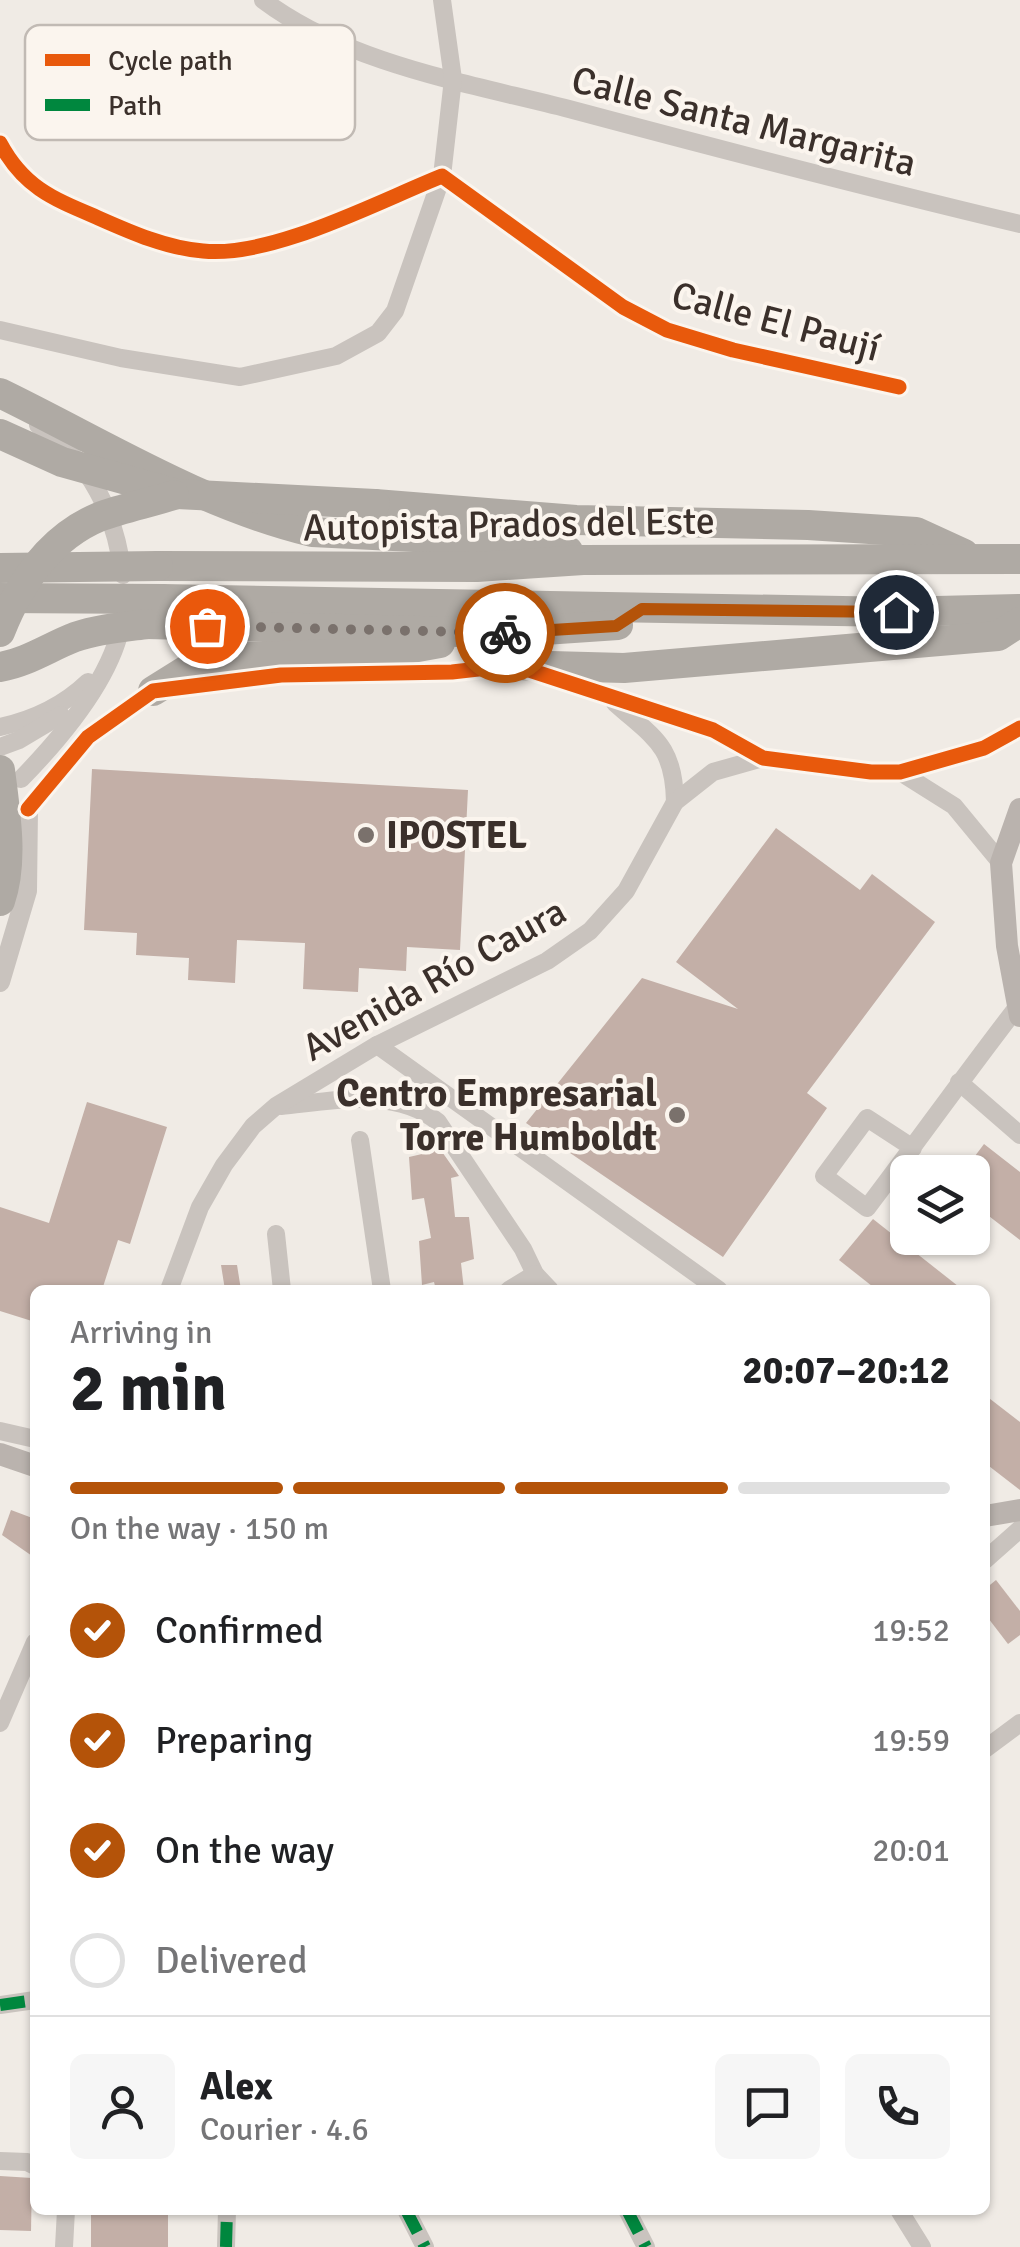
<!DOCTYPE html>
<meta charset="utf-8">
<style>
:root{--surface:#fff;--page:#f6f6f6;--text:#202124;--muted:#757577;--line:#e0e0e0;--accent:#b45309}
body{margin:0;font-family:Signika,sans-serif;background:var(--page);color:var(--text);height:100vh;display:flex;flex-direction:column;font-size:38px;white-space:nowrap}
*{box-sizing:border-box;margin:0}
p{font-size:32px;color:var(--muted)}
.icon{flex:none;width:55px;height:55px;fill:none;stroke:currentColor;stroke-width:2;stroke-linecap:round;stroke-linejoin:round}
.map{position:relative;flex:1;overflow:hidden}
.side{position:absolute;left:30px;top:1285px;width:960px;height:930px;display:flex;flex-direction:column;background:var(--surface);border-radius:15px;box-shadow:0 2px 8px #0004}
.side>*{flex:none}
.fabs{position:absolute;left:890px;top:1155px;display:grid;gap:20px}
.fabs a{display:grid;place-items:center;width:100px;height:100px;border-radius:15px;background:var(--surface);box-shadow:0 2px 8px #0004;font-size:50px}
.pin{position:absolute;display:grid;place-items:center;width:85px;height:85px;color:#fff;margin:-42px;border:5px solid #fff;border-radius:50%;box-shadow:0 2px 10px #0007}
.courier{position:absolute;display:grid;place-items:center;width:100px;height:100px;margin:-50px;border:8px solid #b45309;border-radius:50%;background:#fff;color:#222;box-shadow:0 2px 12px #0007}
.overview em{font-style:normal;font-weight:800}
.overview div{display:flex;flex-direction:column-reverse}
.overview{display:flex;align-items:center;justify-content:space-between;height:170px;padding:0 40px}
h1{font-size:65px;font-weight:800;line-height:75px}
.bar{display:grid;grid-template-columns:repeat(4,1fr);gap:15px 10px;align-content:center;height:120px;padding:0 40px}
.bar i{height:12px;border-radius:8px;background:var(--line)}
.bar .active{background:var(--accent)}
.bar p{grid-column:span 4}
.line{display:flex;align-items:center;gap:25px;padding:0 40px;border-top:2px solid var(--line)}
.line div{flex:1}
.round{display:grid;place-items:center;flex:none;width:105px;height:105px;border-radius:15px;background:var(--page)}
ol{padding:0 40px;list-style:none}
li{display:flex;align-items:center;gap:30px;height:110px}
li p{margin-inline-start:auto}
li .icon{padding:10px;border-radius:50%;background:var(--accent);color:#fff;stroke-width:4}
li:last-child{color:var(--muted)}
li i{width:55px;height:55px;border:5px solid var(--line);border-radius:50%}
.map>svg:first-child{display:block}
.building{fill:#c3afa7}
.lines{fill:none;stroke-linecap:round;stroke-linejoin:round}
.minor{stroke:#c9c3be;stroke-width:18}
.tertiary{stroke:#c9c3be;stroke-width:20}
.secondary{stroke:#bab3ae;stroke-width:22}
.motorway{stroke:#afaaa4;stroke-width:30}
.motorway-bridge{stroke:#afaaa4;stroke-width:30}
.quiet{stroke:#00873e;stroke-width:12;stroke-dasharray:25 12;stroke-linecap:butt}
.cycleway-casing{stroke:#fbf5ee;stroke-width:21}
.cycleway{stroke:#e8590c;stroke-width:15}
.done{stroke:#7a716c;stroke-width:10;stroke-dasharray:0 18}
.route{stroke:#b45309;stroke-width:12}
.poi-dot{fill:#7a716c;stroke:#fbf5ee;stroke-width:4}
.labels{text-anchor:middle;stroke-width:8;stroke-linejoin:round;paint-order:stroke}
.street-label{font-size:38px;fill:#3b302b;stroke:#fbf5ee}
.poi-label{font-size:38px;font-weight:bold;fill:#3b302b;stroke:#fbf5ee;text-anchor:start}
.key{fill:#fbf5ee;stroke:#c1bab4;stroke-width:2.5}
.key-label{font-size:28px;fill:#3b302b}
</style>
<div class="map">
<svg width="1020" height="2247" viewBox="0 0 1020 2247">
<rect width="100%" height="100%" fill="#f0ebe5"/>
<g class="building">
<polygon points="92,769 468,790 460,950 407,947 406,971 359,968 358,992 303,989 305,943 237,940 235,983 188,980 189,958 136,955 137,933 84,930"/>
<polygon points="776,828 860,890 872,874 935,922 807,1093 827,1108 723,1257 526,1123 642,978 738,1009 676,962"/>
<polygon points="87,1102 167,1127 130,1244 118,1240 102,1290 35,1290 35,1322 0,1311 0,1207 49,1223"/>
<polygon points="426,1129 459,1176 451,1178 455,1217 469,1217 474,1259 461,1263 464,1290 436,1290 434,1282 422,1285 419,1241 431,1238 424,1198 412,1200 409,1157 422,1154 418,1134 426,1133"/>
<polygon points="984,1144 1020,1172 1020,1240 972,1203 972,1172 963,1172"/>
<polygon points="873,1219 963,1290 877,1290 839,1260"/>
<polygon points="221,1265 237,1265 241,1290 225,1290"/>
<polygon points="985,1395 1020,1422 1020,1490 985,1463"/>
<polygon points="11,1510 35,1519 35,1558 2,1535"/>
<polygon points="996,1580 1020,1611 1020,1635 1008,1644 985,1614 985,1589"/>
<polygon points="0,2176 32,2178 31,2231 0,2230"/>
<rect x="91" y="2210" width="77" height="37"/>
</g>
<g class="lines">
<g class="minor">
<path d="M263,0C348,64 468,83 569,109C719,149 869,188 1020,224"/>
<path d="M0,143C23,186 51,198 94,216C128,231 165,248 203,251C272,258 377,202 442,176L623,307L667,330L733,350L899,387"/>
<polyline points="0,330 121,358 240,377 336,356 378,333 395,311 442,176 453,79 442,0"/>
<path d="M38,425C91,463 115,512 123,575"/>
<polyline points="164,690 281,675 452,672 514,665 713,730 763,758 871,772 900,772 984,748 1020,728"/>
<path d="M615,703C654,738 674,745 675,802"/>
<path d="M0,727C32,720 64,705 88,682"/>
<polyline points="0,747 19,740 61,715"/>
<polyline points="900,772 954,806 1001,863"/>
<path d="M21,779C60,739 113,677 122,621"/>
<polyline points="377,1045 719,1290"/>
<polyline points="959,1082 1020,1135"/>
<path d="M281,1106C332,1101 396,1087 438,1122L523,1249L535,1274L550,1290"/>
<polyline points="360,1140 382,1290"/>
<path d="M913,1148L867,1118L824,1176L867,1208C918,1141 966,1073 1018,1006"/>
<polyline points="276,1234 282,1290"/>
<polyline points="169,1290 200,1207 224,1165 253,1126 276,1106 377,1045 547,961 590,931 626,891 675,802 713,772 763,758"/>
<polyline points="509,1290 535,1274"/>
<polyline points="0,1431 35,1439"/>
<polyline points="985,1560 1020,1529"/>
<polyline points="0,1723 35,1642"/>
<polyline points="985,1749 1020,1723"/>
<polyline points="0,2005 35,2000"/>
<polyline points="0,2161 27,2162 35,2166"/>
<polyline points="406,2210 425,2247"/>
<polyline points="627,2210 646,2247"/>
<polyline points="899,2210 922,2247"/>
<polyline points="64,2247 66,2210"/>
<polyline points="226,2247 227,2210"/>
</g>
<polyline class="tertiary" points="0,982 27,891 28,809 88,737 153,691"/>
<g class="secondary">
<polyline points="1020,809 1001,863 1007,946 1020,1016"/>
<polyline points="0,1454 35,1466"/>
<polyline points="985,1516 1020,1510"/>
</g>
<g class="motorway">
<path d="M0,393C103,443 200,505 312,532L555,544L568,551"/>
<polyline points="375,504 576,520 808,525 916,532 964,554"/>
<polyline points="158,566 477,567 583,560 1020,559"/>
<polyline points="162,599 896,612 1020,609"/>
<polyline points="147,624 499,633 618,625"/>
<polyline points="514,665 624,668 998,636 1020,622"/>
<polyline points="153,691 193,666 223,658 390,652 440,643"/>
<path d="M0,770C5,811 14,861 0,901"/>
</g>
<g class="motorway-bridge">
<polyline points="0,434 62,462 177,494 375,504"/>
<polyline points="0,568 158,566"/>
<polyline points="0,598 162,599"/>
<path d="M0,632C19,584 49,538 99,517C123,508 149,503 174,495"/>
<path d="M0,667C28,662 49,647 75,637C98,629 123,627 147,624"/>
</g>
<g class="quiet">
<polyline points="0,2005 35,2000"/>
<polyline points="406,2210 425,2247"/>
<polyline points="627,2210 646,2247"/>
<polyline points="226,2247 227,2210"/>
</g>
<g class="cycleway-casing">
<g id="cycleway">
<path d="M0,143C23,186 51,198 94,216C128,231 165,248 203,251C272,258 377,202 442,176L623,307L667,330L733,350L899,387"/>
<polyline points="28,809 88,737 153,691 281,675 452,672 514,665 713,730 763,758 871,772 900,772 984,748 1020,728"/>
</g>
</g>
<use href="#cycleway" class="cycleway"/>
</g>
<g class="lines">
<polyline class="done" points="207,626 505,633"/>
<polyline class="route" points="505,633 616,626 642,609 896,612"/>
</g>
<g class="poi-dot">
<circle cx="366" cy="835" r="10"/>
<circle cx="677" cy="1115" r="10"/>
</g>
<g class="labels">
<g class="street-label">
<text transform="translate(744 121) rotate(14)" y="13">Calle Santa Margarita</text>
<text transform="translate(776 321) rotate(15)" y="13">Calle El Paují</text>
<text transform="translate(509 524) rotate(-1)" y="13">Autopista Prados del Este</text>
<text transform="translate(434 979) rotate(-29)" y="13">Avenida Río Caura</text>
</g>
<g class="poi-label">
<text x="386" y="848">IPOSTEL</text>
<text x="657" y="1106" text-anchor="end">Centro Empresarial<tspan x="657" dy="44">Torre Humboldt</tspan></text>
</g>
</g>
<rect x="25" y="25" width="330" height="115" rx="15" class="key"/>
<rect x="45" y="54" width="45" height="12" fill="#e8590c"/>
<rect x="45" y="99" width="45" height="12" fill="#00873e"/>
<g class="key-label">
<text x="108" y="70">Cycle path</text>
<text x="108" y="115">Path</text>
</g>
</svg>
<div class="fabs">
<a><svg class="icon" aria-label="layers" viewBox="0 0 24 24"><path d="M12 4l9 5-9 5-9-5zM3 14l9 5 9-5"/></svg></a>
</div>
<div class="pin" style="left:207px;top:626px;background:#ea580c"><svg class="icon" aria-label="bag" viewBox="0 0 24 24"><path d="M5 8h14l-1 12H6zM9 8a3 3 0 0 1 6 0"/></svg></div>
<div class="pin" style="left:896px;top:612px;background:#1f2937"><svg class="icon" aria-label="home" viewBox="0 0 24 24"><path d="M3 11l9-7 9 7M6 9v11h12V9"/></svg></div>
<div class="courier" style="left:505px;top:633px"><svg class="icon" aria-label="bike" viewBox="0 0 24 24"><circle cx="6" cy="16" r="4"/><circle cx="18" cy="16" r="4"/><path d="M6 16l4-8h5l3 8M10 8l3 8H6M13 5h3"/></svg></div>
<section class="side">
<div class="overview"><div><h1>2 min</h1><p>Arriving in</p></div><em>20:07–20:12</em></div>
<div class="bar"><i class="active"></i><i class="active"></i><i class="active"></i><i></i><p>On the way · 150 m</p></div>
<ol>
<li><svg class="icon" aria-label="check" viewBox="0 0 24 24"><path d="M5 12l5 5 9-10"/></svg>Confirmed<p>19:52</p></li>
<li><svg class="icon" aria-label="check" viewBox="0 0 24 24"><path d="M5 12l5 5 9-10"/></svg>Preparing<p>19:59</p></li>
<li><svg class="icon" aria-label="check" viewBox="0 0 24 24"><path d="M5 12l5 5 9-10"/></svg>On the way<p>20:01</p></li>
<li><i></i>Delivered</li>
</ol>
<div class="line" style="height:180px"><a class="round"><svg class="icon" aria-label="person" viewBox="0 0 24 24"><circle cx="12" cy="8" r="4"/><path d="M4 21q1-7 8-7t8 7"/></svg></a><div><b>Alex</b><p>Courier · 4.6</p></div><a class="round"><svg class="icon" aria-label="chat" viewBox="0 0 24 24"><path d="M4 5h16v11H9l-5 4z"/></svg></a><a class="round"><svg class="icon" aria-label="phone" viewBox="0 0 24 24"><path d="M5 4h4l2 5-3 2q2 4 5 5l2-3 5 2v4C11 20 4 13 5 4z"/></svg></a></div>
</section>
</div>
